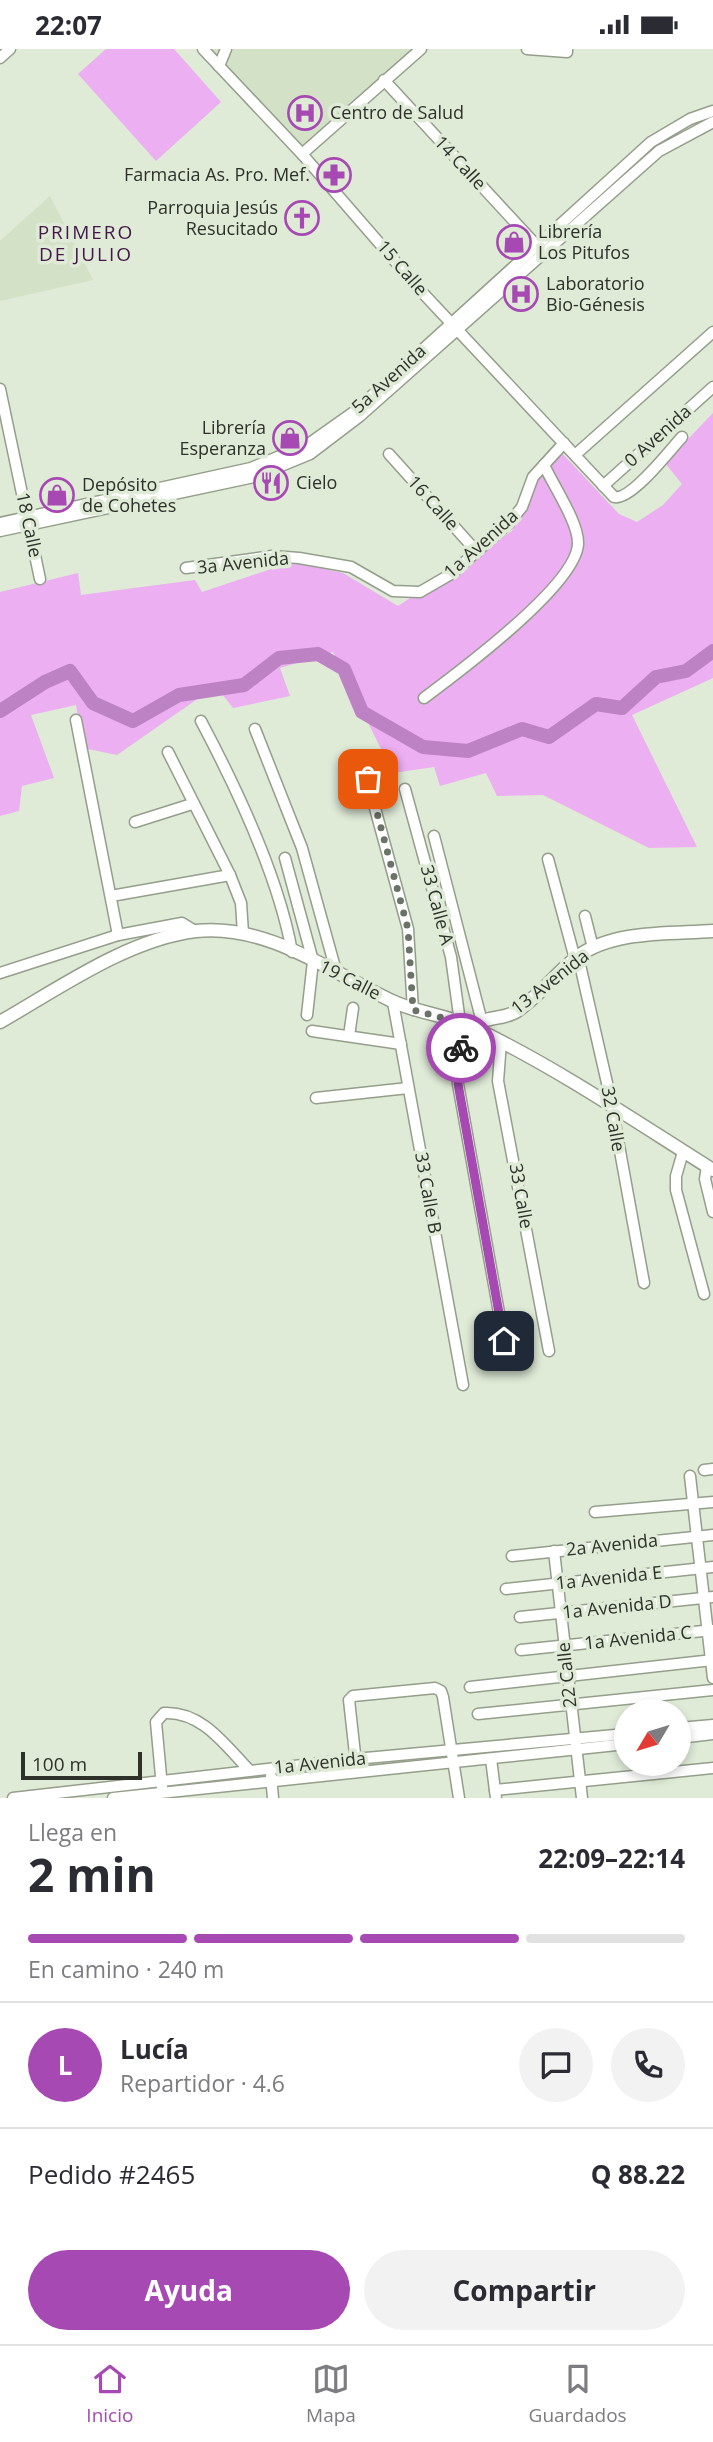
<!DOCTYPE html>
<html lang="es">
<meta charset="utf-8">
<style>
:root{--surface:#fff;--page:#f2f2f3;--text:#2b2b33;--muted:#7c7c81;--line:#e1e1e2;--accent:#a649b3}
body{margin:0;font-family:"Open Sans",sans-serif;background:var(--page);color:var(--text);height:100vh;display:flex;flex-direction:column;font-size:26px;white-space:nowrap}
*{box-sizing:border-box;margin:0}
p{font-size:23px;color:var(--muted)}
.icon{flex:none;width:38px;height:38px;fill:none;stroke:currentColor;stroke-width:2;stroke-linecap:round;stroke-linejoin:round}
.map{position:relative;height:1749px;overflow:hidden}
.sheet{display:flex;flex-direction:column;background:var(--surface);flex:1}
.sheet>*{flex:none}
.needle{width:46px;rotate:232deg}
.buttons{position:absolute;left:614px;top:1650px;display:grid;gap:14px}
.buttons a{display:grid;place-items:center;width:77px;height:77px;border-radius:50%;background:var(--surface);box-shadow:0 4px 10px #0003;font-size:35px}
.scale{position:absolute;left:21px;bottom:18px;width:121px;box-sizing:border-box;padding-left:7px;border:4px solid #2d312a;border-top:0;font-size:19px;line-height:24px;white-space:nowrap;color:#2d312a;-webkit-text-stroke:5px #dfead7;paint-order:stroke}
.pin{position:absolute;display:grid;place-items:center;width:60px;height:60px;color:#fff;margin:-30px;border-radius:14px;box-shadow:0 4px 10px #0006}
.courier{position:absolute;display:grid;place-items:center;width:70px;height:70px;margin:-35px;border:5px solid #a649b3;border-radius:50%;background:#fff;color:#222;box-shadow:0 2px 9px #0007}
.head em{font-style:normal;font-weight:700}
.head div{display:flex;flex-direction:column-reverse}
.head{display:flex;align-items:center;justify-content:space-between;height:119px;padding:0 28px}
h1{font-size:46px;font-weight:700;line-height:52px}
.bar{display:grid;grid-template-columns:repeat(4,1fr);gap:10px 7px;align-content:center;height:84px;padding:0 28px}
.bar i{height:9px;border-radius:5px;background:var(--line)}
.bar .current{background:var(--accent)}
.bar p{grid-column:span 4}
.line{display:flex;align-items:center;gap:18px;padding:0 28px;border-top:2px solid var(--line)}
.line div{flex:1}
.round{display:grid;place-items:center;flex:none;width:74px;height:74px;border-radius:37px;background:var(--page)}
.cta{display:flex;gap:14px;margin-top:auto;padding:14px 28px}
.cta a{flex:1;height:80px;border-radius:42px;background:var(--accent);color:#fff;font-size:28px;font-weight:700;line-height:80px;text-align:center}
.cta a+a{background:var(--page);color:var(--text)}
.status{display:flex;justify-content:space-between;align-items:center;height:49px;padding:0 35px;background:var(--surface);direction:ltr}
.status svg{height:19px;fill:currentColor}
.tab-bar{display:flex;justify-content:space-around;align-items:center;height:98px;border-top:2px solid var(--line);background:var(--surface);font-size:19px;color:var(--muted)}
.tab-bar a{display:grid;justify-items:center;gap:4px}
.tab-bar .current{color:var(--accent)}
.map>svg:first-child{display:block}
.built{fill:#d3e1c7}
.green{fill:#ebaff2}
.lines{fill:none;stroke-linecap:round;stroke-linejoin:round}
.river{stroke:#bc82c3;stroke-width:14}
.minor-casing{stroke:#949e8b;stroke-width:13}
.major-casing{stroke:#949e8b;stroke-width:15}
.minor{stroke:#fff;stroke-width:10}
.major{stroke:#fff;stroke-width:12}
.done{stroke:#6b7267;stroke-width:7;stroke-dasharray:0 12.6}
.route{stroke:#a649b3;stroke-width:9}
.labels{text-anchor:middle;stroke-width:7;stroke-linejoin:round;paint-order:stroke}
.poi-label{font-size:18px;fill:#2d312a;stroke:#dfead7;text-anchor:start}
.street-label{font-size:18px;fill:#2d312a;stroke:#dfead7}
.neighbourhood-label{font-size:19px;letter-spacing:2px;fill:#44174a;stroke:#dfead7}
</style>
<div class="status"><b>22:07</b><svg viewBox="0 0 49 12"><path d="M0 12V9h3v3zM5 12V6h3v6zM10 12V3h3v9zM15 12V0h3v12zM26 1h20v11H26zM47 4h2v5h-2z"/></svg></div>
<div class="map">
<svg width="713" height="1749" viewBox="0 0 713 1749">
<rect width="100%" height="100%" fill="#dfead7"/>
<g class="built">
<polygon points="210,0 420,0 302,100"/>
<polygon points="50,147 93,231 0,252 0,192"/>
</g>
<g class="green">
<polygon points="106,0 174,0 221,53 156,112 78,25"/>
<polygon points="713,364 713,629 632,666 697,798 649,799 543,746 497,747 486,724 440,737 434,718 393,724 333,603 280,619 290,647 233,659 216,637 117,706 83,699 76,656 31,666 54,729 22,737 19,762 0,767 0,543 78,524 81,546 195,531 202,543 292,513 343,524 398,557 512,482 537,428 560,402 619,465 637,473 663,456 682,435 665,414"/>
</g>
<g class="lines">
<polyline class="river" points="0,662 45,633 70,622 93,654 133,672 179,646 244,636 279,609 318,605 344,620 362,663 423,698 468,702 522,680 549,688 596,655 622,659 656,628 686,622 713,602"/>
<g class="minor-casing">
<g id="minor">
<path d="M203,0L302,105L420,241L614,448C631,452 670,401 682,388"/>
<polyline points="527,0 567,3 567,0"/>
<polyline points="0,9 10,0"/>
<polyline points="219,17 226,0"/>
<polyline points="384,31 536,196"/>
<polyline points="302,105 421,0"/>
<polyline points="0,340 40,530"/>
<polyline points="389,405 477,503"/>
<polyline points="575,406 713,283"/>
<polyline points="603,437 713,338"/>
<polyline points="0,474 251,419 307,396 355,362 651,93 690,70 713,62"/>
<polyline points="0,482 254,428 310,405 360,367 659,102 713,73"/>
<polyline points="186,519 272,507 299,509 351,518 393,542 420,543 451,525 510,473 522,458 533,428 564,394"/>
<path d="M424,649C459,623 576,536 578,495C579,474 553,436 544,416"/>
<polyline points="76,671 118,886"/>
<path d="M201,672C236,738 279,829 292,903"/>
<polyline points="255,680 302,799 336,922"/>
<polyline points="168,703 230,826 241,854 243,884"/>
<polyline points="367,730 408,880 413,961"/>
<polyline points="405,740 451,908 460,973"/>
<polyline points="135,773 192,755"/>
<polyline points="434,787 482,973"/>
<polyline points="285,809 313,912 307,966"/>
<polyline points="548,810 575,910"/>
<polyline points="111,847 230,826"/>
<polyline points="585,867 593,899"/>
<polyline points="578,907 610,1047 644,1234"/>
<polyline points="0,924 118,886 182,874 195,882"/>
<polyline points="393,953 463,1336"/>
<polyline points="466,975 457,1020 458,1035 508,1314"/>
<polyline points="312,982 401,995"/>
<polyline points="349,987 353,959"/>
<polyline points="501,993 498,1032 549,1302"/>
<polyline points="316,1049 408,1039"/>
<polyline points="683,1103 676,1127 676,1141 704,1245"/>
<polyline points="707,1117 705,1130 713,1163"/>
<polyline points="704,1421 713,1420"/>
<polyline points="690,1427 713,1629"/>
<polyline points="595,1463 713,1453"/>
<polyline points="554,1502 582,1749"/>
<polyline points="512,1507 713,1486"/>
<polyline points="506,1540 713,1518"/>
<polyline points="520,1568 713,1548"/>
<polyline points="521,1601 713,1581"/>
<polyline points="470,1638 713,1611"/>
<polyline points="478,1665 713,1641"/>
<polyline points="679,1679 713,1676"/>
<polyline points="679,1689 713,1685"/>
<polyline points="491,1710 496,1749"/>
<polyline points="356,1714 349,1651 353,1647 435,1639 441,1642 443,1648 459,1749"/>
<polyline points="271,1727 273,1749"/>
<path d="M162,1738L156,1673L164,1664C202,1662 225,1696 250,1722"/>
<polyline points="495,1741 713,1719"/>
<polyline points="13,1749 355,1710 626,1685"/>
<polyline points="113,1749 626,1695"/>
</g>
</g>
<g class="major-casing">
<g id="major">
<path d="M0,973C58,940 128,890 196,882C266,874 331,923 392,952C417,964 447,966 472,978C556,1018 635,1072 713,1121"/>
<path d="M472,978C483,967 504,971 517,962C539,947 556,924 577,908C613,881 670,885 713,882"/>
</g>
</g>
<use href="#minor" class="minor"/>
<use href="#major" class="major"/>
</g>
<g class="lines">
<polyline class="done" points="368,730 408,880 413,961 466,975 461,999"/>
<polyline class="route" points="461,999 458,1035 504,1292"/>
</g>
<defs>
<g id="hospital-ring" transform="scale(1.75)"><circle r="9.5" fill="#dfead7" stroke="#a649b3" stroke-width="1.5"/><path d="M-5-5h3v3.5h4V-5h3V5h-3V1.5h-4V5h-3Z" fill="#a649b3"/></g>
<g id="pharmacy-ring" transform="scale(1.75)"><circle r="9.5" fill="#dfead7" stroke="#a649b3" stroke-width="1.5"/><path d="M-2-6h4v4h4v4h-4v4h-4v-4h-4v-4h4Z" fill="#a649b3"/></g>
<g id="church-ring" transform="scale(1.75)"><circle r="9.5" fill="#dfead7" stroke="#a649b3" stroke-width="1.5"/><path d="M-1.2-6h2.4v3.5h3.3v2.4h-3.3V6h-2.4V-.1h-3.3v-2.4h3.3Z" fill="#a649b3"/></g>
<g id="shop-ring" transform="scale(1.75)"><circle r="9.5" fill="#dfead7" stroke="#a649b3" stroke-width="1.5"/><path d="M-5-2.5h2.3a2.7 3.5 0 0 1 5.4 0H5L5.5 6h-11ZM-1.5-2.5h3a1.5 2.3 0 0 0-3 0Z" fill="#a649b3"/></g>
<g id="restaurant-ring" transform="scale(1.75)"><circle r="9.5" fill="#dfead7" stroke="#a649b3" stroke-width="1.5"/><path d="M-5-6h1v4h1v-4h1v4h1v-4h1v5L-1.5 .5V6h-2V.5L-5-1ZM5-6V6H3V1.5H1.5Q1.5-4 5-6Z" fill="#a649b3"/></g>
</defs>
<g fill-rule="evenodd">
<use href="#hospital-ring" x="305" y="64"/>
<use href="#pharmacy-ring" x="334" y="126"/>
<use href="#church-ring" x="302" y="169"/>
<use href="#shop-ring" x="514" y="193"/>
<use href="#hospital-ring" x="521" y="245"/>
<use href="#shop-ring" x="290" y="389"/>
<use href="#restaurant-ring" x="271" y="434"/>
<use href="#shop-ring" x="57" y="446"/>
</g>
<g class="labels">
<g class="poi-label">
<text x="330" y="70">Centro de Salud</text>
<text x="310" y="132" text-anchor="end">Farmacia As. Pro. Mef.</text>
<text x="278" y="165" text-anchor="end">Parroquia Jesús<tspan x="278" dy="21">Resucitado</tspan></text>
<text x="538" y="189">Librería<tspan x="538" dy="21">Los Pitufos</tspan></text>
<text x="546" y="241">Laboratorio<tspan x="546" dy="21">Bio-Génesis</tspan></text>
<text x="266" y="385" text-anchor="end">Librería<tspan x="266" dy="21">Esperanza</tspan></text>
<text x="296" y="440">Cielo</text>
<text x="82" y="442">Depósito<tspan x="82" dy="21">de Cohetes</tspan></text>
</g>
<g class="street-label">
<text transform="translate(460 114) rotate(47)" y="6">14 Calle</text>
<text transform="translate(402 219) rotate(49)" y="6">15 Calle</text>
<text transform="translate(389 330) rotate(-42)" y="6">5a Avenida</text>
<text transform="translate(658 387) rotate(-42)" y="6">0 Avenida</text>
<text transform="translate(433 454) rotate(48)" y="6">16 Calle</text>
<text transform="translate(29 476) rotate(78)" y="6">18 Calle</text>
<text transform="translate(481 495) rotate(-42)" y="6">1a Avenida</text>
<text transform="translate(243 514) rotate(-6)" y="6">3a Avenida</text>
<text transform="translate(437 856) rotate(75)" y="6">33 Calle A</text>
<text transform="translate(350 931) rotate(27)" y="6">19 Calle</text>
<text transform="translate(550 933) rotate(-38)" y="6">13 Avenida</text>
<text transform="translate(613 1070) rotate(80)" y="6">32 Calle</text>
<text transform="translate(428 1144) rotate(80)" y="6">33 Calle B</text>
<text transform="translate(521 1147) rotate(80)" y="6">33 Calle</text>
<text transform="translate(612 1496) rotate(-6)" y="6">2a Avenida</text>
<text transform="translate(609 1529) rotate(-6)" y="6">1a Avenida E</text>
<text transform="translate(617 1558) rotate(-6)" y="6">1a Avenida D</text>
<text transform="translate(638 1589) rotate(-6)" y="6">1a Avenida C</text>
<text transform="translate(567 1626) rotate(-96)" y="6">22 Calle</text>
<text transform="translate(320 1714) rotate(-6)" y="6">1a Avenida</text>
</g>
<g class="neighbourhood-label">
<text x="86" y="190">PRIMERO<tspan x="86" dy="22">DE JULIO</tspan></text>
</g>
</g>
</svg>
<div class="buttons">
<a><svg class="needle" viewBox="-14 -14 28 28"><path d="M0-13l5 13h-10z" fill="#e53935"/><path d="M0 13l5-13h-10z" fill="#7c7c81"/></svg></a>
</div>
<div class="scale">100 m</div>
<div class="pin" style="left:368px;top:730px;background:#ea580c"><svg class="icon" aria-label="bag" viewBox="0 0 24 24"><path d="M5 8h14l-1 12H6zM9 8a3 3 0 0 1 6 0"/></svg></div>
<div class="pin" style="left:504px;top:1292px;background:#1f2937"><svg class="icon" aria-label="home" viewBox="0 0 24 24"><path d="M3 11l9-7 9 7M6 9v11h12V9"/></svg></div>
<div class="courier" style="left:461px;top:999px"><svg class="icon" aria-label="bike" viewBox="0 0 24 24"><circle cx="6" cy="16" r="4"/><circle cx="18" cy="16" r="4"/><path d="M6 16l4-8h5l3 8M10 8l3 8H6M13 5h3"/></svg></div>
</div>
<section class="sheet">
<div class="head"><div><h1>2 min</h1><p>Llega en</p></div><em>22:09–22:14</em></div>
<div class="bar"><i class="current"></i><i class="current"></i><i class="current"></i><i></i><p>En camino · 240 m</p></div>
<div class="line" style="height:126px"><b class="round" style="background:var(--accent);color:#fff">L</b><div><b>Lucía</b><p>Repartidor · 4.6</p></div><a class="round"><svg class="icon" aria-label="chat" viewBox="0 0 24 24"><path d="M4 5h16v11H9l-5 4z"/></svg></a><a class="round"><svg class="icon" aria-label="phone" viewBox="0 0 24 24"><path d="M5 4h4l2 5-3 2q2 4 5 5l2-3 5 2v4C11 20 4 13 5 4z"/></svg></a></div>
<div class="line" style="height:91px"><div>Pedido #2465</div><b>Q 88.22</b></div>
<div class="cta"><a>Ayuda</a><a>Compartir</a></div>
</section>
<nav class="tab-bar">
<a class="current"><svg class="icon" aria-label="home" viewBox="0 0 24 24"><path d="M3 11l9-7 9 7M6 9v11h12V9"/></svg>Inicio</a>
<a><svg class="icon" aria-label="map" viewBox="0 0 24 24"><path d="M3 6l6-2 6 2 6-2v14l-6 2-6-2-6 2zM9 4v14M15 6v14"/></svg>Mapa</a>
<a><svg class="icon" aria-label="saved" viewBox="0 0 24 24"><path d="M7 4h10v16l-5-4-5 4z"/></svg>Guardados</a>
</nav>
